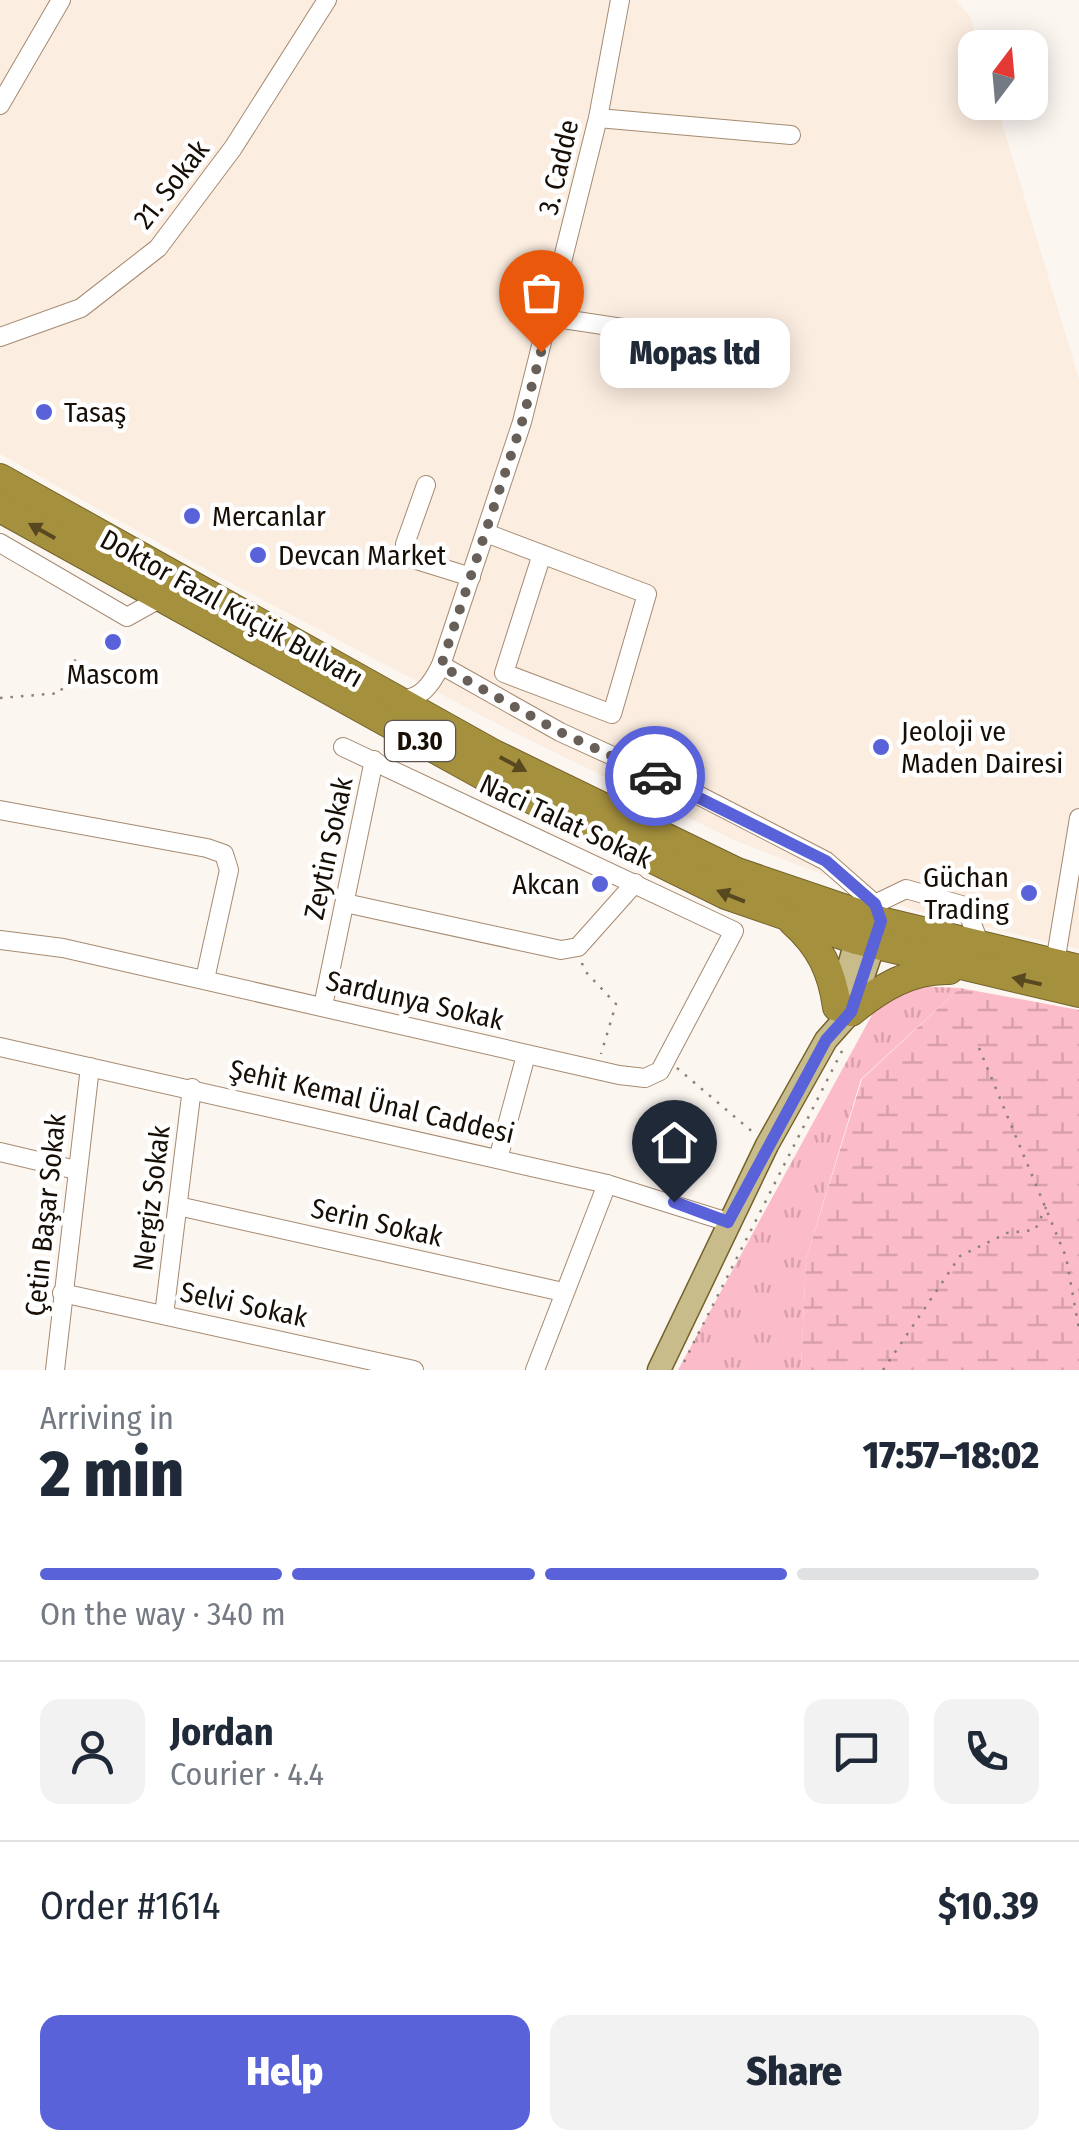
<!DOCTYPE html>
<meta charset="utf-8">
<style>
:root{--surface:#fff;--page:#f2f2f3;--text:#1f2937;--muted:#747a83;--line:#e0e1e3;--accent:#5962d9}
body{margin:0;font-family:"Fira Sans Condensed",sans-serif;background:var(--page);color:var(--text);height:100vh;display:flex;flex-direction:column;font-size:38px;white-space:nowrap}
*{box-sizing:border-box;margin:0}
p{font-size:32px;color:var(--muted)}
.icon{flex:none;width:55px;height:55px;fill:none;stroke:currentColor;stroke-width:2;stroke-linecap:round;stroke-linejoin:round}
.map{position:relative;height:1370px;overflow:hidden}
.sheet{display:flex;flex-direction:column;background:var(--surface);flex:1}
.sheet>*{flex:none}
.needle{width:65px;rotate:16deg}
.fabs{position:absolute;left:958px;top:30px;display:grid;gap:20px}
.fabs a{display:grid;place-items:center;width:90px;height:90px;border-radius:20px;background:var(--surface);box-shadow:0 5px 25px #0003;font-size:50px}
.pin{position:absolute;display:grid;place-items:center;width:85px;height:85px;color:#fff;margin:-102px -42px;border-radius:50% 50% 50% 0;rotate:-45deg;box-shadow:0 0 10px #0007}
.pin .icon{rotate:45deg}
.courier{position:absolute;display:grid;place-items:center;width:100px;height:100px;margin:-50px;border:8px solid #5962d9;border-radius:50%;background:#fff;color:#222;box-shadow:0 2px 12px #0007}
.bubble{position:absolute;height:70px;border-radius:20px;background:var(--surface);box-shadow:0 5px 25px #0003;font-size:32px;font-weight:800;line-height:70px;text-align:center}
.head em{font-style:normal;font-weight:800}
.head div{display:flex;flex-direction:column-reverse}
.head{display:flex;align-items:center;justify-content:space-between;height:170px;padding:0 40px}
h1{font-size:65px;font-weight:800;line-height:75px}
.bar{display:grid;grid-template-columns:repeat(4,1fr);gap:15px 10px;align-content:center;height:120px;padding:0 40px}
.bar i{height:12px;border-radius:8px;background:var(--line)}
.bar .current{background:var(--accent)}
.bar p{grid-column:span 4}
.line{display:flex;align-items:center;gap:25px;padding:0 40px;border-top:2px solid var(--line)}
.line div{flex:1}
.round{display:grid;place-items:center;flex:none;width:105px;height:105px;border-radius:20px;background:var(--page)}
.primary-button{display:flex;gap:20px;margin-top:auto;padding:20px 40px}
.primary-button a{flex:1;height:115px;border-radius:20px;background:var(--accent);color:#fff;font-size:40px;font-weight:800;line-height:115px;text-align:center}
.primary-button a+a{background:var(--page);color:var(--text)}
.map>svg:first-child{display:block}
.built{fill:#fbede0}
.grass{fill:url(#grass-tufts)}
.wetland{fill:url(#wetland-marsh)}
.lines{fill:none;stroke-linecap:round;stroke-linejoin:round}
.minor-casing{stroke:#a58a70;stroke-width:20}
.major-casing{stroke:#73622a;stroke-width:25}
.highway-casing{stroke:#73622a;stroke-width:30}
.path{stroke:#89817a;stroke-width:2.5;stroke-dasharray:2.5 8;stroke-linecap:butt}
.minor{stroke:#fff;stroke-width:18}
.major{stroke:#c9bc8b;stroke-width:22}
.highway{stroke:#a5903e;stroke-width:28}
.oneway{fill:#57481f}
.done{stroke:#675f58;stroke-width:10;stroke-dasharray:0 18}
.route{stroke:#5962d9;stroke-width:12}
.poi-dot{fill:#5962d9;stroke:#fff;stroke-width:4}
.labels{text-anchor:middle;stroke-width:9;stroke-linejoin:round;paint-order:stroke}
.shield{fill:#fff;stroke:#5d5650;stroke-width:2.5}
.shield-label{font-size:25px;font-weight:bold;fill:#170e05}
.street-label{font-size:28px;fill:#170e05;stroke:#fff}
.poi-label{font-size:28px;fill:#170e05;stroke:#fff;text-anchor:start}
</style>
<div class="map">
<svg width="1079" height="1370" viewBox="0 0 1079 1370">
<defs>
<pattern id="grass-tufts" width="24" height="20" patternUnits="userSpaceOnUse" patternTransform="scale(2.5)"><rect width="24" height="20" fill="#fcbbc8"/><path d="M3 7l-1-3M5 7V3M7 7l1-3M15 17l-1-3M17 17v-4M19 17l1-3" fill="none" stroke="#d7a0aa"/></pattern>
<pattern id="wetland-marsh" width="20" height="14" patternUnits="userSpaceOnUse" patternTransform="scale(2.5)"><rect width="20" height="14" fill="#fcbbc8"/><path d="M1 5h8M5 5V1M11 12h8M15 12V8" fill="none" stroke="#d7a0aa"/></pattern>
</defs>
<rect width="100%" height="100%" fill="#fcf6f1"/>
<polygon class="built" points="0,0 955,0 970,16 979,47 975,48 975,102 996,103 1079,379 1079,949 916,911 734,840 507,729 229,582 0,454"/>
<polygon class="grass" points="913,986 960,988 861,1079 806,1259 801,1370 678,1370 873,1013"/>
<polygon class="wetland" points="960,988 1079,1010 1079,1370 801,1370 806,1259 862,1079"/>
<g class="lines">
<g class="minor-casing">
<g id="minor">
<polyline points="0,105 61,0"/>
<polyline points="598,118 791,135"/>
<polyline points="550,317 649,332"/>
<polyline points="0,337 81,308 158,248 233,148 327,0"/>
<polyline points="426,485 405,544 406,552 413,559 471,577"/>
<polyline points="486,533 647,594 612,714 504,673 542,554"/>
<polyline points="0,543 127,617 161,598"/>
<polyline points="441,665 560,732 696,794 826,861 875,904 881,921"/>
<path d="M396,701C421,699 430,687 441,665L522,422L598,118L620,0"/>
<polyline points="0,810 207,848 224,854 229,870 205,979"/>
<polyline points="345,903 561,950 578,947 635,883"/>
<polyline points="875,904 906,889 965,906 981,947"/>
<polyline points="0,940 63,948 619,1075 645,1078 660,1071 734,931 343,747"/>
<polyline points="1055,963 1079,818"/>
<polyline points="323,1006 374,760"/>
<polyline points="0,1047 607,1184 728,1222"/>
<polyline points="0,1152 76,1170"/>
<polyline points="498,1159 526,1055"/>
<polyline points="178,1206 563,1292"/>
<polyline points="62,1293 414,1370"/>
<polyline points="164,1315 192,1088"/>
<polyline points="55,1370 90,1067"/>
<polyline points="535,1370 607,1184"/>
</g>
</g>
<g class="major-casing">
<g id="major">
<polyline points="837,1008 861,924"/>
<polyline points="659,1370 767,1145 826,1040 851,1012 879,929"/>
</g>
</g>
<g class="highway-casing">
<g id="highway">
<polyline points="0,478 494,754 737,872 881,921 1079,969"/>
<polyline points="0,508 482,775 726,895 856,940 1079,993"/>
<path d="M793,922C820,946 832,971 837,1007"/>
<path d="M851,1012C880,988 911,969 949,970"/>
</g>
</g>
<g class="path">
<polyline points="0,698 60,693 77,656"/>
<polyline points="582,963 584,970 616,1004 601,1054"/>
<polyline points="979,1048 1066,1257 1079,1329"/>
<polyline points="677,1068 755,1134"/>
<polyline points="684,1362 843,1049"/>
<polyline points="883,1370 960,1256 1007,1233 1035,1230 1046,1207"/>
</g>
<use href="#minor" class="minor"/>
<use href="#major" class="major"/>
<use href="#highway" class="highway"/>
</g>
<defs><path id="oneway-solid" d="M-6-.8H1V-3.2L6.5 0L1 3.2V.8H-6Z" transform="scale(2.5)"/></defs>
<g class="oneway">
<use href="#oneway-solid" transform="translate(42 531) rotate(-151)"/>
<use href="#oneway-solid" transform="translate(513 764) rotate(28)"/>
<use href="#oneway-solid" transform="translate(731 896) rotate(-158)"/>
<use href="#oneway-solid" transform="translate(1027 981) rotate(-167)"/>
</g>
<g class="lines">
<polyline class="done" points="541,352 522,422 441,666 560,732 655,776"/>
<polyline class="route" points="655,776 826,861 875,904 881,921 851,1012 826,1040 728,1222 674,1202"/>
</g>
<g class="poi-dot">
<circle cx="44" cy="412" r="10"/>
<circle cx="192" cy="516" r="10"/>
<circle cx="258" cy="555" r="10"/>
<circle cx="113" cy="642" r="10"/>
<circle cx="881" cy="747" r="10"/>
<circle cx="600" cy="884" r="10"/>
<circle cx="1029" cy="893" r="10"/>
</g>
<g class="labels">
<rect class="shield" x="385" y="721" width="70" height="40" rx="8"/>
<g class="shield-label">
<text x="420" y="750">D.30</text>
</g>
<g class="street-label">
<text transform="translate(558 167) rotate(-77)" y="10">3. Cadde</text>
<text transform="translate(171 184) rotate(-52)" y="10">21. Sokak</text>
<text transform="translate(232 608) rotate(29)" y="10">Doktor Fazıl Küçük Bulvarı</text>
<text transform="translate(566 821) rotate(25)" y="10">Naci Talat Sokak</text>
<text transform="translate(328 848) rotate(-78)" y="10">Zeytin Sokak</text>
<text transform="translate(415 1000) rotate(13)" y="10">Sardunya Sokak</text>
<text transform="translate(372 1101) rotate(13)" y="10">Şehit Kemal Ünal Caddesi</text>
<text transform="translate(151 1198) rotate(-83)" y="10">Nergiz Sokak</text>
<text transform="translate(45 1215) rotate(-84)" y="10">Çetin Başar Sokak</text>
<text transform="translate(377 1222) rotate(13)" y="10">Serin Sokak</text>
<text transform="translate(244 1304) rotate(12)" y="10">Selvi Sokak</text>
</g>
<g class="poi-label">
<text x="64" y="422">Tasaş</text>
<text x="212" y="526">Mercanlar</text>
<text x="278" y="565">Devcan Market</text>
<text x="113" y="684" text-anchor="middle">Mascom</text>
<text x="901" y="741">Jeoloji ve<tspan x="901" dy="32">Maden Dairesi</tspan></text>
<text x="1009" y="887" text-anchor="end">Güchan<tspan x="1009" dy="32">Trading</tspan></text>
<text x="580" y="894" text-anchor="end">Akcan</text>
</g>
</g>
</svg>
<div class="fabs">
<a><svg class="needle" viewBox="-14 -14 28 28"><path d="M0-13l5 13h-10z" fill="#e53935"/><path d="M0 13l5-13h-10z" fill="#747a83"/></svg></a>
</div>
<div class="pin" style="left:541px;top:352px;background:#ea580c"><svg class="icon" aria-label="bag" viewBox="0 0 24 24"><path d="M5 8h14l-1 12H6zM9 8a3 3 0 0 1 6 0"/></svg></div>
<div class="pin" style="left:674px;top:1202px;background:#1f2937"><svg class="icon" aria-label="home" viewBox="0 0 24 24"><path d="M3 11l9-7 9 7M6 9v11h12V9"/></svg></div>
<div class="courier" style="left:655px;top:776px"><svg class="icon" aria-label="car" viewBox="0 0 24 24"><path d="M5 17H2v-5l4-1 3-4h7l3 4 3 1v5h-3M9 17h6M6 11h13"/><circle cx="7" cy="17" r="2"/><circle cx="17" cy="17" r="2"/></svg></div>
<div class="bubble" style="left:600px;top:318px;width:190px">Mopas ltd</div>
</div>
<section class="sheet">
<div class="head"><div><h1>2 min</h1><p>Arriving in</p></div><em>17:57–18:02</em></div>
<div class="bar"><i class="current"></i><i class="current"></i><i class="current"></i><i></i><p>On the way · 340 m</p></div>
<div class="line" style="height:180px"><a class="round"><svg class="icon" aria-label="person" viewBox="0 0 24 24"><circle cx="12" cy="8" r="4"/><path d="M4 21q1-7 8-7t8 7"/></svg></a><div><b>Jordan</b><p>Courier · 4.4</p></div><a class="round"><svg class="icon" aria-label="chat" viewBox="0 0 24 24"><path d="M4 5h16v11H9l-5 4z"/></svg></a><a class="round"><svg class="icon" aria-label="phone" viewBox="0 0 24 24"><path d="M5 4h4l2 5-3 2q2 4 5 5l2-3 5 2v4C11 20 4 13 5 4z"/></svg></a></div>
<div class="line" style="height:130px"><div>Order #1614</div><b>$10.39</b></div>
<div class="primary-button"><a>Help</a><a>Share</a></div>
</section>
